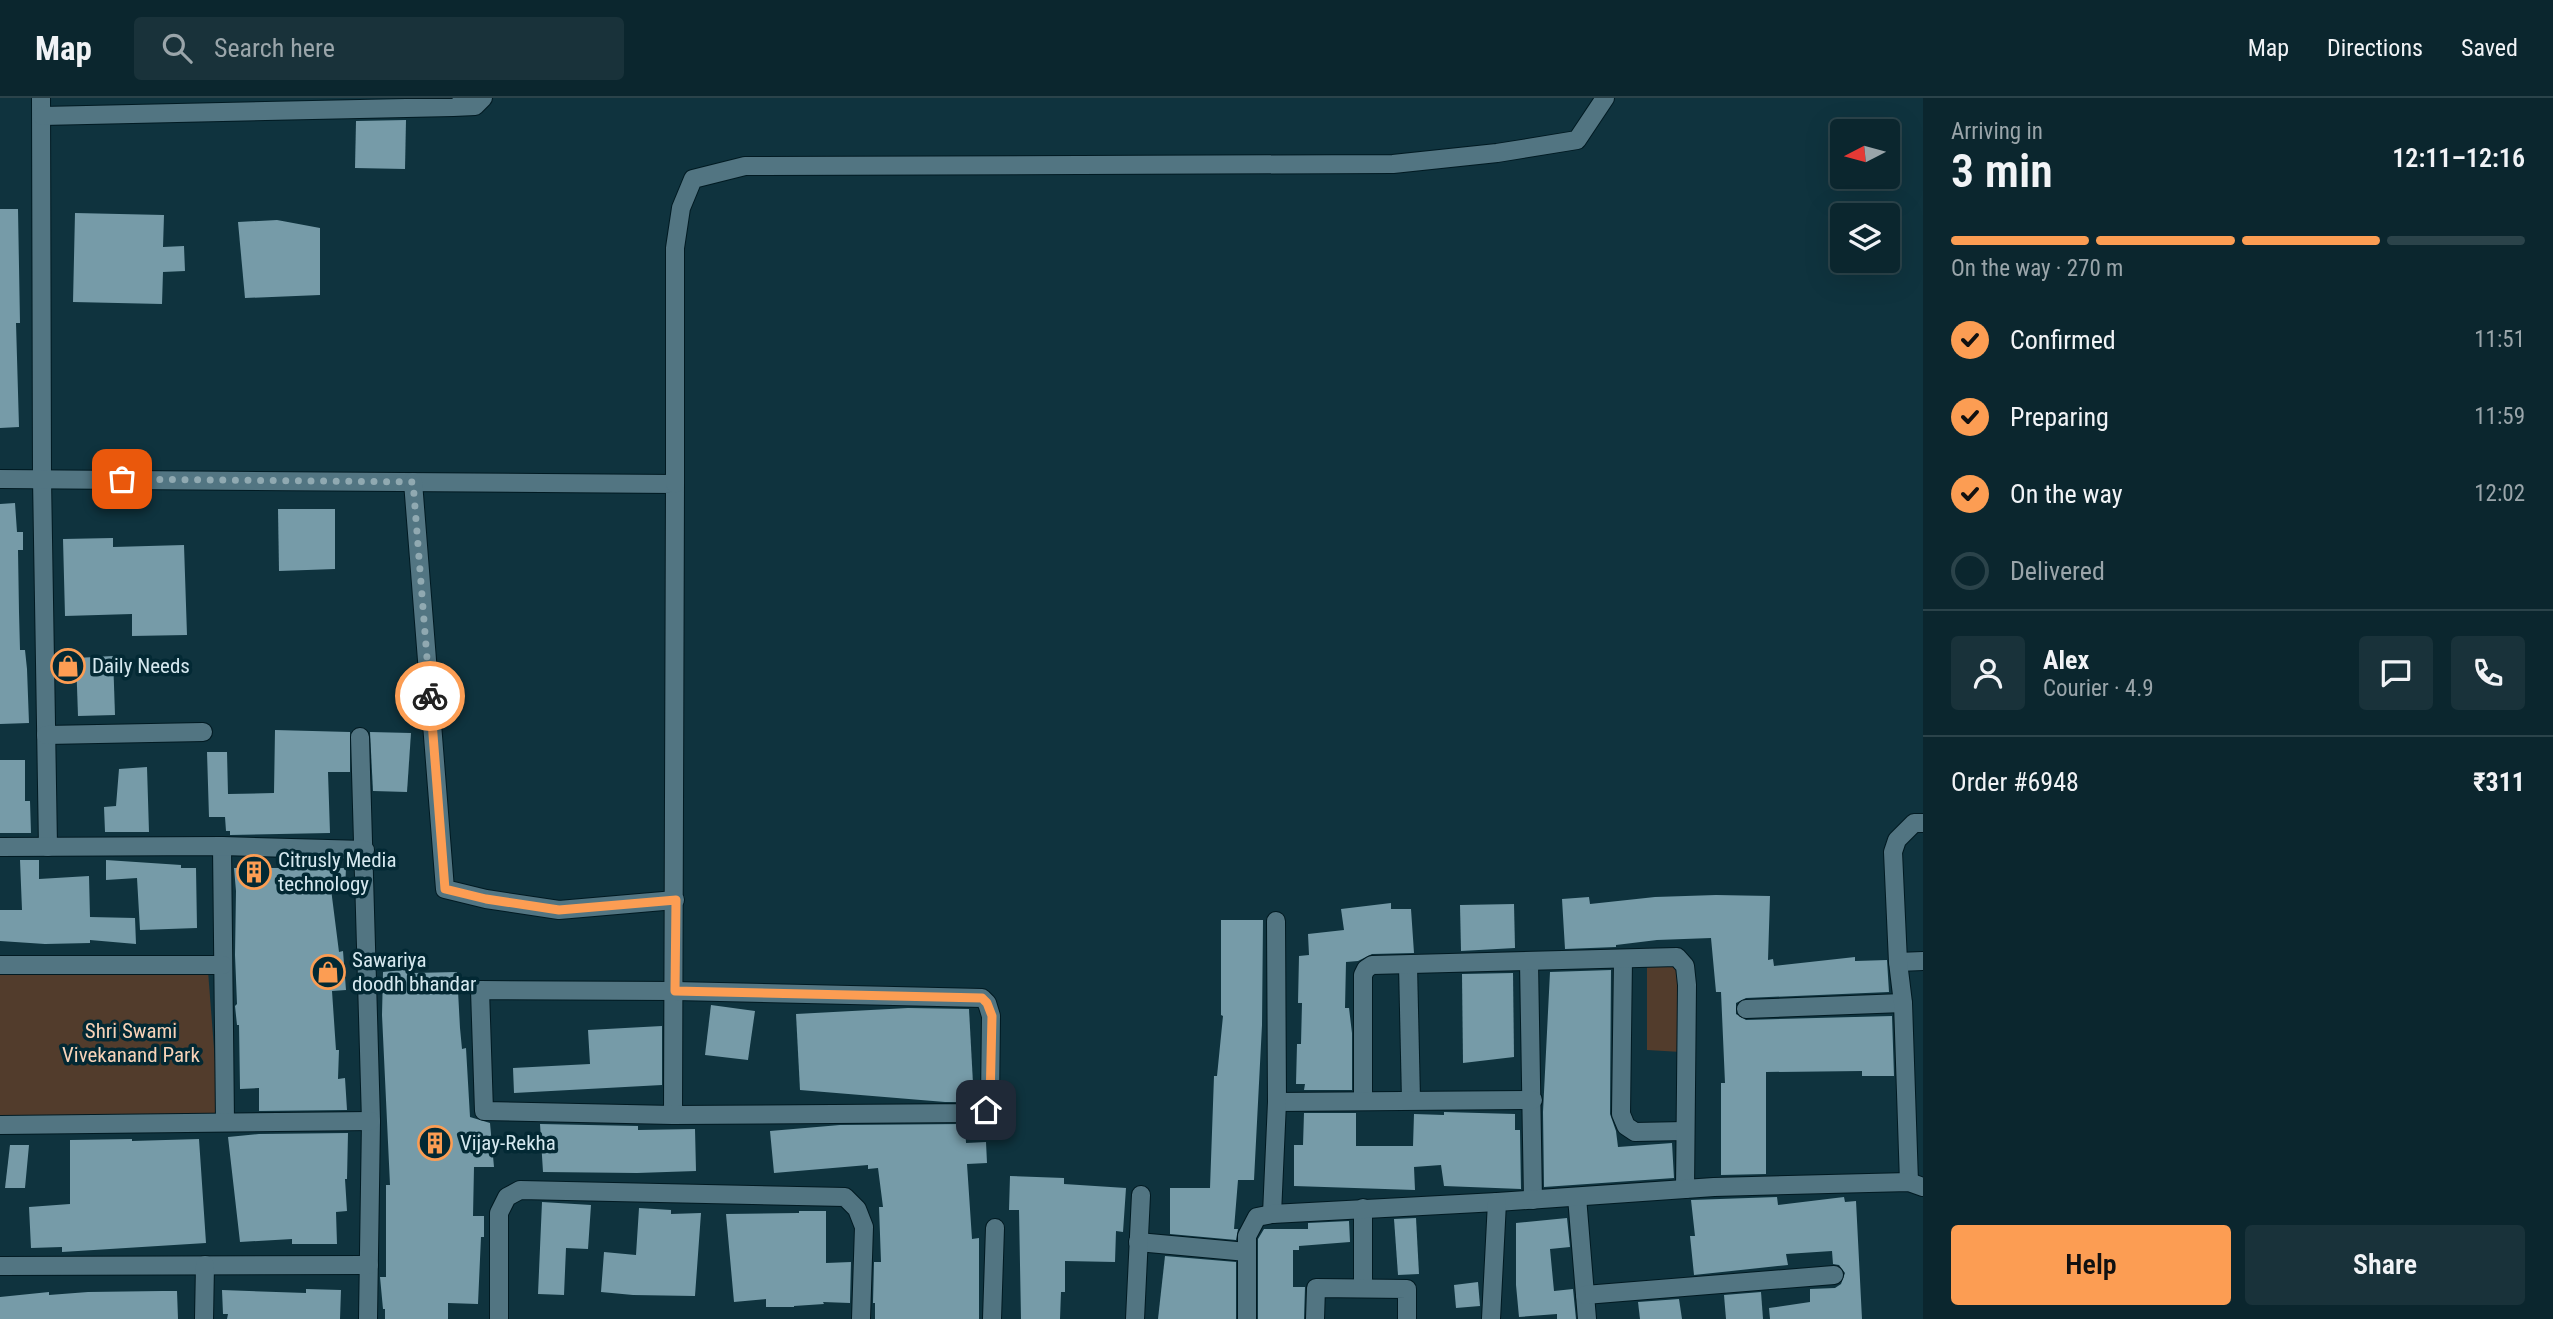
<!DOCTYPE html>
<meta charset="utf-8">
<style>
:root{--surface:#0b262e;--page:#19323a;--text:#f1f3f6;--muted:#9aa5aa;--line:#2b434a;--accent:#fc9d53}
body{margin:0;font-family:"Roboto Condensed",sans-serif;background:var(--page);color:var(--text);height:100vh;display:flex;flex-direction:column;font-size:26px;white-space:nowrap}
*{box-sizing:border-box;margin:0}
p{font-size:23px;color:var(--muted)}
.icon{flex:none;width:38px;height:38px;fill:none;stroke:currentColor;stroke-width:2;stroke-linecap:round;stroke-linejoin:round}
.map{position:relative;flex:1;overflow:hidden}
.panel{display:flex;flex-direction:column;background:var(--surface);width:630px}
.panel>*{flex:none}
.needle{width:46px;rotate:264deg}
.fabs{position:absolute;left:1830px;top:21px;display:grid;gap:14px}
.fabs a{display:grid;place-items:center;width:70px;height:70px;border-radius:7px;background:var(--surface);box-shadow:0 7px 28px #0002,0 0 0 2px var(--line);font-size:35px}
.pin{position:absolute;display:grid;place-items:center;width:60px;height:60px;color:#fff;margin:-30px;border-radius:14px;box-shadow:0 4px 10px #0006}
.courier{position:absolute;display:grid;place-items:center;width:70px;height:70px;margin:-35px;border:5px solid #fc9d53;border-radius:50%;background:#fff;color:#222;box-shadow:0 2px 9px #0007}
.overview em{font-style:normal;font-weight:600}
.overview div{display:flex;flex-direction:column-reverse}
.overview{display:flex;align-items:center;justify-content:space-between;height:119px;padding:0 28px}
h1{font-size:46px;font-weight:600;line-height:52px}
.bar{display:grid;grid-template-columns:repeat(4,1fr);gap:10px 7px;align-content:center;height:84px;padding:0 28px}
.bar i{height:9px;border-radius:5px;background:var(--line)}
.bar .selected{background:var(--accent)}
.bar p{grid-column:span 4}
.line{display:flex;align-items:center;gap:18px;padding:0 28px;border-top:2px solid var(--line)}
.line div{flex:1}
.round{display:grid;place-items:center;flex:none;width:74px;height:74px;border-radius:7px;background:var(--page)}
ol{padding:0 28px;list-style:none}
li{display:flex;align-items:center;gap:21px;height:77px}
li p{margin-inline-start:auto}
li .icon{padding:7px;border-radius:50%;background:var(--accent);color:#111;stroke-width:4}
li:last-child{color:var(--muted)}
li i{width:38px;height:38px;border:4px solid var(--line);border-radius:50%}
.cta{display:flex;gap:14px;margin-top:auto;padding:14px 28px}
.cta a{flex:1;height:80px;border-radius:7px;background:var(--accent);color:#111;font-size:28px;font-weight:600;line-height:80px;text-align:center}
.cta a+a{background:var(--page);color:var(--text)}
header{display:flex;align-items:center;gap:42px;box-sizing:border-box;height:98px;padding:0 35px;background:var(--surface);border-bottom:2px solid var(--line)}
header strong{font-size:33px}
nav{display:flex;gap:38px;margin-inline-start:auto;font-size:24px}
.search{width:490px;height:63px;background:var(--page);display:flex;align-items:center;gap:18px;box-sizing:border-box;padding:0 24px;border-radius:7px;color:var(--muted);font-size:26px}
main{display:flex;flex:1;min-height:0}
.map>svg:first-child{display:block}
.green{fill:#523c2c}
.building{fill:#769ba8}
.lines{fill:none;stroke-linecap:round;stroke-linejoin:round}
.minor-casing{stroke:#011a22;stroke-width:20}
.minor{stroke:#527582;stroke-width:18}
.done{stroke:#90a9b1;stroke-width:7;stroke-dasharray:0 12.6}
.route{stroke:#fc9d53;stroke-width:9}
.labels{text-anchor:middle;stroke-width:7;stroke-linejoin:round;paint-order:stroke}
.poi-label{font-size:21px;fill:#d5e8ef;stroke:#032934;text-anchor:start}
.park-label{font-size:21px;fill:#f8d2b7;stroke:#032934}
</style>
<header>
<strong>Map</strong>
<div class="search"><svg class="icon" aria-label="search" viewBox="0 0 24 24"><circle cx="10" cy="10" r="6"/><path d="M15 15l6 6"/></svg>Search here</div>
<nav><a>Map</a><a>Directions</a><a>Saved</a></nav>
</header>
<main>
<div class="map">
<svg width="1923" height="1221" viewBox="0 0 1923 1221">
<rect width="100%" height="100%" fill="#0f333e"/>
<g class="green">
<polygon points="207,860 220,1028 0,1025 0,867"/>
<polygon points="1647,868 1680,869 1681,954 1647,952"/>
</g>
<g class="building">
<polygon points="406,22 405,71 355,70 356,23"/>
<polygon points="0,111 18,111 20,225 16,225 19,329 0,330"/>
<polygon points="75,115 164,117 163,149 184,148 185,173 163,174 162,206 73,204"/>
<polygon points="277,122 320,130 320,197 245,200 238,124"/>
<polygon points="15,405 17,434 23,434 23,452 18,452 19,514 20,552 25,552 27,571 29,625 0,626 0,406"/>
<polygon points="278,411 335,411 335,471 279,473"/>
<polygon points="113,440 113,449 184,447 187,537 132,538 132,516 65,518 63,441"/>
<polygon points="113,558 115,617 78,618 76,560"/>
<polygon points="275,632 350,634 350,674 328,674 330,735 230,737 230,733 226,733 225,719 209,719 207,654 227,654 228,696 274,695"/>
<polygon points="370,634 411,635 407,694 373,693"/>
<polygon points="0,662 25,662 25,703 30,703 31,735 0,735"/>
<polygon points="147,669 149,734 105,734 104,709 116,708 119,671"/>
<polygon points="20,762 39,762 39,781 89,778 90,819 135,820 136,846 90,842 90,845 45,846 0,843 0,812 22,812"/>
<polygon points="106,762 181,767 181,770 196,770 197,830 140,832 137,780 106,782"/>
<polygon points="234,770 346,770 345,792 331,791 339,854 343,853 346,892 332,893 336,952 339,952 338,981 345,980 347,1012 259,1013 259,990 240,991 239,927 237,927 235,908 237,906 235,857 236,793"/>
<polygon points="1716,797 1770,798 1768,862 1773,861 1774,868 1855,859 1855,863 1887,862 1889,894 1746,900 1736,905 1736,916 1746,922 1892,918 1894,978 1862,978 1862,973 1766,974 1766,1076 1721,1077 1721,985 1725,985 1721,894 1716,894 1711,840 1657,842 1616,847 1616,849 1565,851 1562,801 1589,799 1590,806 1655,799"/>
<polygon points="1391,805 1391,811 1411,811 1414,855 1372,856 1358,863 1346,864 1345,910 1349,910 1352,935 1352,992 1304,992 1305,986 1296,986 1297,946 1301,946 1302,905 1298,905 1299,858 1309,857 1308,836 1344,832 1341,811"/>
<polygon points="1514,806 1515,850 1461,853 1460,807"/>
<polygon points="1221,822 1263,822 1262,927 1254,1082 1238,1082 1234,1131 1238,1131 1236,1142 1170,1136 1170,1090 1210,1090 1214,978 1217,978 1223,918 1221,917"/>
<polygon points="413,871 413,875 457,874 460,930 462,951 466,950 470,1019 490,1025 494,1069 474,1069 473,1118 484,1118 484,1139 481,1139 478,1206 448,1205 448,1221 385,1221 385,1211 383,1211 380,1179 386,1179 386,1087 390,1087 382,917 383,874"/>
<polygon points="1611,872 1610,1016 1616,1033 1618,1049 1672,1045 1674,1080 1544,1089 1543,1014 1550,874"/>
<polygon points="1513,875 1514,959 1463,965 1462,876"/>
<polygon points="711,907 755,913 748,962 705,957"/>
<polygon points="908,910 969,911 974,1004 945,1004 800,992 796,916"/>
<polygon points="662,928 662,987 514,995 513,970 590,966 588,932"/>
<polygon points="1444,1014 1515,1016 1515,1032 1520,1032 1521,1091 1444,1088 1441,1067 1414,1069 1415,1092 1294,1088 1294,1047 1303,1047 1304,1015 1356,1015 1356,1048 1413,1048 1414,1016 1444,1017"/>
<polygon points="540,1026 638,1028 638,1032 695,1031 696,1073 637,1075 543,1074"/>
<polygon points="965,1026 966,1045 986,1044 987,1065 967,1066 972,1141 979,1140 979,1221 875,1221 875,1205 873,1205 874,1164 881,1164 879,1109 883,1109 878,1070 868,1071 868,1067 774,1075 770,1033 840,1027"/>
<polygon points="348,1035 347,1081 345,1081 347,1113 336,1114 337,1146 292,1146 292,1141 240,1144 228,1039 259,1036"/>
<polygon points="132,1041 132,1043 199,1041 206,1145 62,1154 62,1149 31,1150 29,1109 70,1106 70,1042"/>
<polygon points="10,1047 29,1047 25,1090 5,1090"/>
<polygon points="1010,1078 1064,1080 1064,1086 1126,1090 1123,1134 1116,1133 1115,1164 1065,1163 1065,1194 1061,1194 1060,1221 1021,1221 1019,1112 1009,1112"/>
<polygon points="1777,1099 1778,1107 1844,1099 1845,1104 1856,1103 1862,1221 1770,1221 1769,1210 1810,1204 1810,1191 1835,1190 1841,1186 1845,1175 1839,1167 1833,1166 1832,1153 1786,1156 1788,1167 1694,1177 1690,1138 1695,1138 1691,1102"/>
<polygon points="542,1104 591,1107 588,1151 566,1150 564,1197 538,1196"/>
<polygon points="639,1110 671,1112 671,1116 701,1115 695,1198 633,1197 601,1194 604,1154 636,1157"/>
<polygon points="799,1113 826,1113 826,1165 851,1164 850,1205 823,1204 824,1206 794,1208 794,1209 766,1209 766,1201 734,1204 726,1116 799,1115"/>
<polygon points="1416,1120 1419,1176 1398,1177 1394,1121"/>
<polygon points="1567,1120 1570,1149 1550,1151 1554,1193 1573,1191 1576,1221 1557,1221 1557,1216 1519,1219 1516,1187 1516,1125"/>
<polygon points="1349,1123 1350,1144 1299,1148 1299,1152 1293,1152 1293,1189 1305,1189 1304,1221 1258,1221 1258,1141 1264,1131 1308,1131 1308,1125"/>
<polygon points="1165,1158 1236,1164 1236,1221 1158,1221"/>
<polygon points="1478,1184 1480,1208 1456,1210 1454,1187"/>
<polygon points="306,1191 341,1192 340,1221 227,1221 228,1216 223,1216 222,1192 306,1195"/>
<polygon points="162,1193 177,1193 178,1221 0,1221 0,1199 49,1194 49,1197 88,1194"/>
<polygon points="1761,1194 1763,1221 1726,1221 1724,1197"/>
<polygon points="1679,1201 1682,1221 1640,1221 1638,1204"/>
</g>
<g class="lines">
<g class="minor-casing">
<g id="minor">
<polyline points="41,0 42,380 48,749"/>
<polyline points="42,18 453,9 475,8 483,0"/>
<polyline points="0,381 675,386 673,1017"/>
<polyline points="413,384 445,791 486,801 559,812 675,802"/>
<polyline points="675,386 675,150 681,110 693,81 745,68 1393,66 1497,55 1577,42 1605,0"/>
<polyline points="46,637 203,634"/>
<polyline points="360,639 371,1023 368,1221"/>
<polyline points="222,748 225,1024"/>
<polyline points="0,749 222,748 365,752"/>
<polyline points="1623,861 1621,1016 1626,1028 1635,1034 1685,1033"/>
<polyline points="1529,864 1533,1102"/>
<polyline points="1898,864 1923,863"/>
<polyline points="0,867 223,867"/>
<polyline points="1408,867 1411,1002"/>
<polygon points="480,892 675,893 982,900 987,905 991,918 990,1004 986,1012 975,1015 673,1017 484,1013"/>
<polyline points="1746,911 1903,905"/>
<polyline points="1363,1002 1363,877 1366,871 1372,867 1677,859 1685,868 1687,887 1685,1091"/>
<polyline points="1277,1004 1533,1002"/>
<polyline points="0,1027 371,1023"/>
<polyline points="1909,1084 1903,905 1898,864 1893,754 1897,742 1914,725 1923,725"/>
<polyline points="1577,1099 1587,1221"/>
<polyline points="1272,1116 1277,1004 1276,823"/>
<polyline points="1138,1144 1247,1154"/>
<polyline points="0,1168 369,1167"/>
<polyline points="1363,1189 1363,1110"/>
<polyline points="1585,1197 1834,1177"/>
<polyline points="204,1221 205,1167"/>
<polyline points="499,1221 499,1115 507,1099 520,1092 845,1099 857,1111 864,1129 861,1221"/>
<polyline points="992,1221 995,1130"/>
<polyline points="1135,1221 1141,1097"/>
<polyline points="1247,1221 1247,1138 1257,1119 1272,1116 1497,1104 1714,1089 1909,1084 1923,1089"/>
<polyline points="1315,1221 1316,1190 1407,1191 1407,1221"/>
<polyline points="1491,1221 1497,1104"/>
</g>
</g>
<use href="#minor" class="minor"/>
</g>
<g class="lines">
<polyline class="done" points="122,381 413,384 430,598"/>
<polyline class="route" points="430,598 445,791 486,801 559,812 676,802 675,893 982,900 987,905 992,918 990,1004 986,1012"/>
</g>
<defs>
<g id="shop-ring" transform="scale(1.75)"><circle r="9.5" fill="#032934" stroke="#fc9d53" stroke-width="1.5"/><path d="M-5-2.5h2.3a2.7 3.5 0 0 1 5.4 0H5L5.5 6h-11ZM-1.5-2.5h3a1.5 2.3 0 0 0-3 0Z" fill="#fc9d53"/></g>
<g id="building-ring" transform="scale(1.75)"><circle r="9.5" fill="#032934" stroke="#fc9d53" stroke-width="1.5"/><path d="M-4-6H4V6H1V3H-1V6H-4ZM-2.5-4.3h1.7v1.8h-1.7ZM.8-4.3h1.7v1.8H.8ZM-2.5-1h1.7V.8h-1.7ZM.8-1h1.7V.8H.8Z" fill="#fc9d53"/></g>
</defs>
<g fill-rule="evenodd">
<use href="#shop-ring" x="68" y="568"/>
<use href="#building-ring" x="254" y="774"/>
<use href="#shop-ring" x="328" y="874"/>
<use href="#building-ring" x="435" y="1045"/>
</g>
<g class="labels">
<g class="poi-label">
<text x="92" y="575">Daily Needs</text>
<text x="278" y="769">Citrusly Media<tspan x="278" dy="24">technology</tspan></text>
<text x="352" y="869">Sawariya<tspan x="352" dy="24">doodh bhandar</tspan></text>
<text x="460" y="1052">Vijay-Rekha</text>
</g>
<g class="park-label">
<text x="131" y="940">Shri Swami<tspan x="131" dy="24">Vivekanand Park</tspan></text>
</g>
</g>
</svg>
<div class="fabs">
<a><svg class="needle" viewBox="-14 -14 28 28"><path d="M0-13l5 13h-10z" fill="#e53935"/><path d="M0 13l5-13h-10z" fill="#9aa5aa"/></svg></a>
<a><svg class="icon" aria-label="layers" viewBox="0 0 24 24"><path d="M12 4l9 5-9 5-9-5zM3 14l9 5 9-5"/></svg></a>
</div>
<div class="pin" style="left:122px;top:381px;background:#ea580c"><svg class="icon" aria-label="bag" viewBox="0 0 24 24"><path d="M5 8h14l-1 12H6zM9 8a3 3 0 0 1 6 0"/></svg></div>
<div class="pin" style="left:986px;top:1012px;background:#1f2937"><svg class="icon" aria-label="home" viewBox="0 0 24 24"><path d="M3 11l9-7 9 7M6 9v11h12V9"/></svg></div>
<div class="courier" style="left:430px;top:598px"><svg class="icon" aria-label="bike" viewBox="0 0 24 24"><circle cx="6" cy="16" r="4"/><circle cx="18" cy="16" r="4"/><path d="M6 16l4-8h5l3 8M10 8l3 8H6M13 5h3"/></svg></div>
</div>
<section class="panel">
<div class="overview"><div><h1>3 min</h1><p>Arriving in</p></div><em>12:11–12:16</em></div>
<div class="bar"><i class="selected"></i><i class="selected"></i><i class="selected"></i><i></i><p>On the way · 270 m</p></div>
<ol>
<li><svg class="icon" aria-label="check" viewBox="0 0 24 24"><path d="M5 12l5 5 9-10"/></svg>Confirmed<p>11:51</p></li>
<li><svg class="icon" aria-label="check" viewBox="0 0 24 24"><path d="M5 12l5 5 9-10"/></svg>Preparing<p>11:59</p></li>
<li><svg class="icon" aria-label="check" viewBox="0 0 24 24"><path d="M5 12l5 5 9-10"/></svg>On the way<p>12:02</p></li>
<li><i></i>Delivered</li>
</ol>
<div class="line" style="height:126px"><a class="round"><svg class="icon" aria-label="person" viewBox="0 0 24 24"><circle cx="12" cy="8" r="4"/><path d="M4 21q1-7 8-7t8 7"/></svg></a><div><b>Alex</b><p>Courier · 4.9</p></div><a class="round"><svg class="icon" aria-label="chat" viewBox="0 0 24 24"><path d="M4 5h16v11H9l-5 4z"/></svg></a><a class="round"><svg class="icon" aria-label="phone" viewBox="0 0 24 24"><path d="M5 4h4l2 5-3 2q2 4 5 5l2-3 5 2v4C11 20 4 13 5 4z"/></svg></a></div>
<div class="line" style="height:91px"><div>Order #6948</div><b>₹311</b></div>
<div class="cta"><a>Help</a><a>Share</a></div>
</section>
</main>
